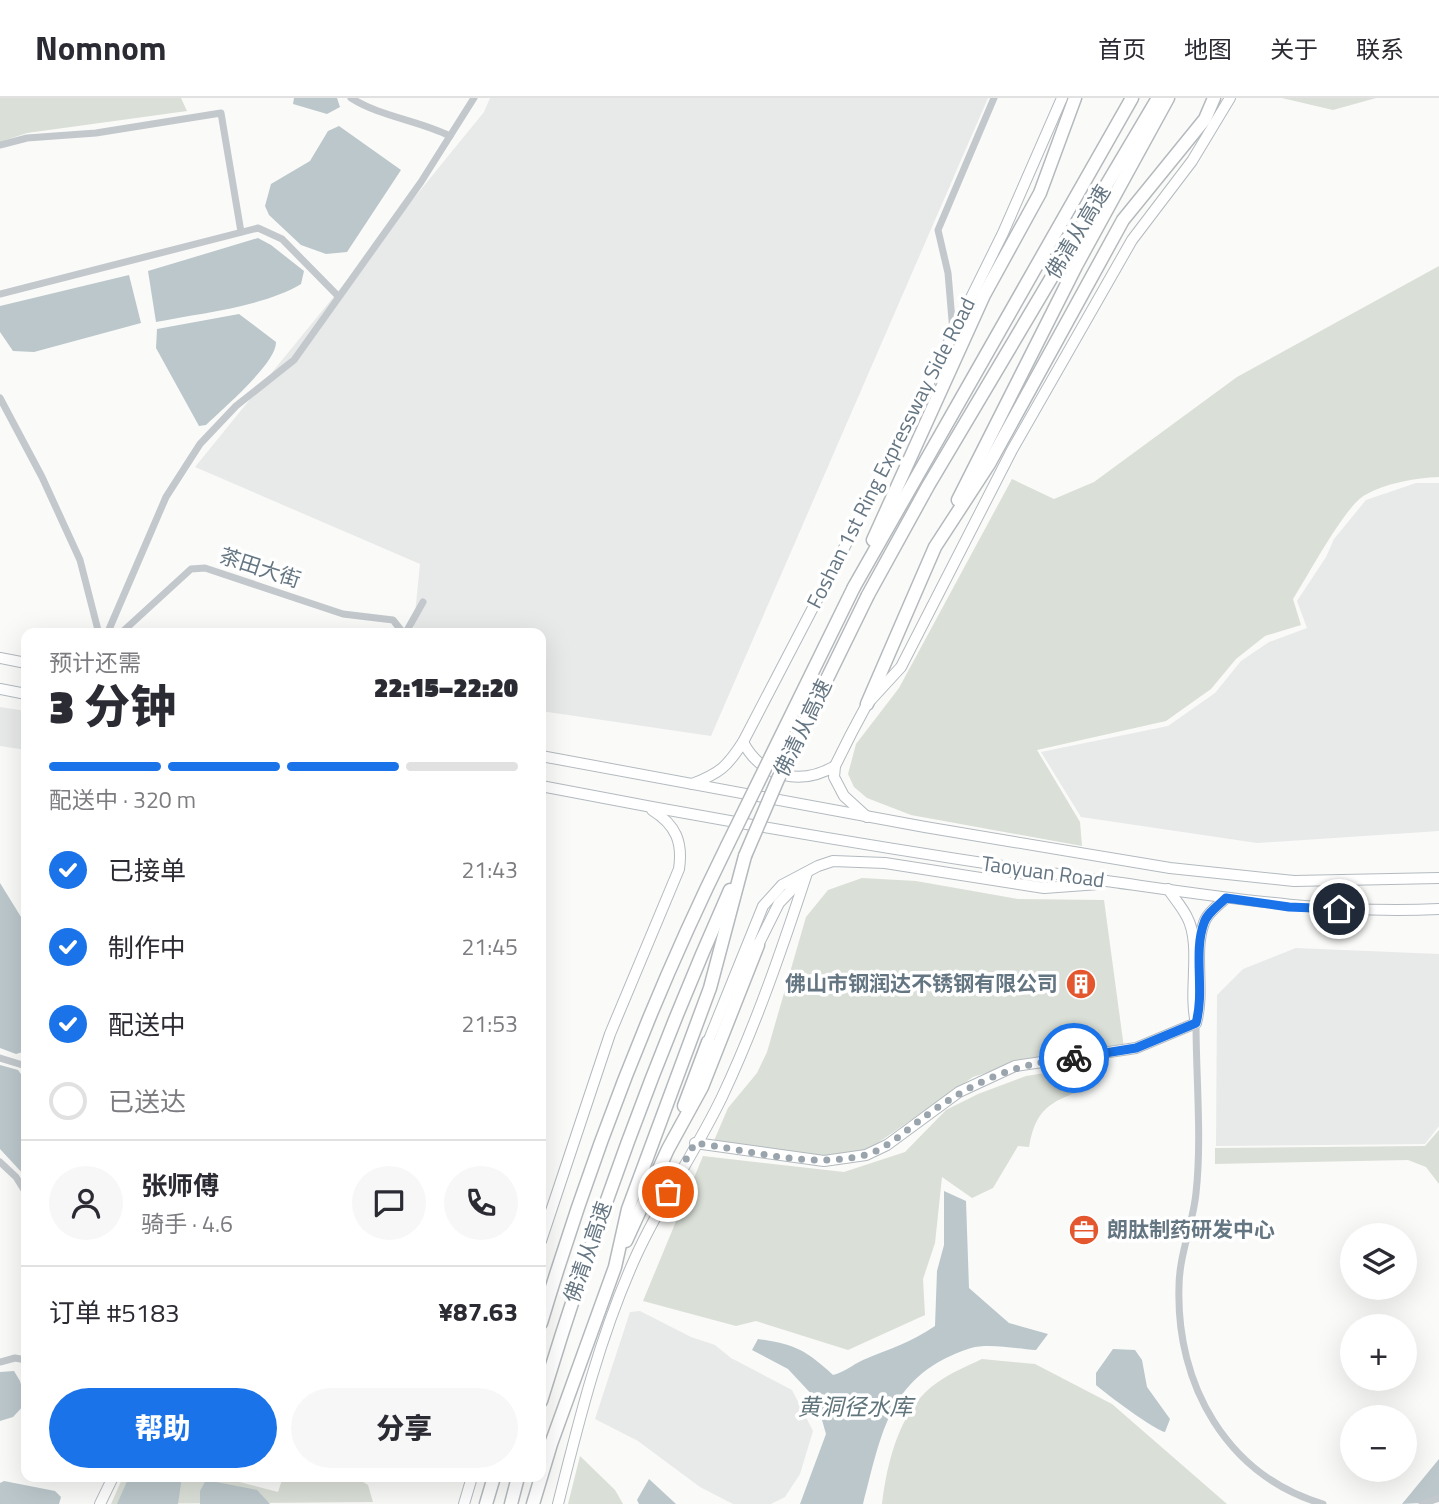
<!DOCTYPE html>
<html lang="zh">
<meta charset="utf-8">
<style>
:root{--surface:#fff;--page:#f7f7f7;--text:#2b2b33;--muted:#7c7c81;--line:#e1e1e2;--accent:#1a73e8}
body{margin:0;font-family:"Titillium Web","Noto Sans SC",sans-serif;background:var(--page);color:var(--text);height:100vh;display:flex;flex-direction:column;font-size:26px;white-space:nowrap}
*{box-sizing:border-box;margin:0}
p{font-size:23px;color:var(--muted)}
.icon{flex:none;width:38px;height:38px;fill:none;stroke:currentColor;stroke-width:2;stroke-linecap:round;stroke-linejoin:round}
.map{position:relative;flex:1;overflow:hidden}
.drawer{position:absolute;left:21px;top:530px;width:525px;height:854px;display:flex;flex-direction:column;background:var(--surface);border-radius:14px;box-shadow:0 7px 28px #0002}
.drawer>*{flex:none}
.fabs{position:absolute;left:1340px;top:1125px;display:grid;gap:14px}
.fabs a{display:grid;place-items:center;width:77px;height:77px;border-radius:50%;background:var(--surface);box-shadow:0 7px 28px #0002;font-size:35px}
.pin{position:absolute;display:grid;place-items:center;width:60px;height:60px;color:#fff;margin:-30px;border:4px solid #fff;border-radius:50%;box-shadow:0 2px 7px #0007}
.courier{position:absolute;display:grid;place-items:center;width:70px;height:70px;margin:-35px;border:5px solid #1a73e8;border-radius:50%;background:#fff;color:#222;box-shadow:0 2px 9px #0007}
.summary em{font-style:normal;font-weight:800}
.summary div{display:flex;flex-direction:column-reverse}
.summary{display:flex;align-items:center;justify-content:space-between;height:119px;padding:0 28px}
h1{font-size:46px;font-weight:800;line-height:52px}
.bar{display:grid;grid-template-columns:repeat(4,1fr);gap:10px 7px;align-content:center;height:84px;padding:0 28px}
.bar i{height:9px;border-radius:5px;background:var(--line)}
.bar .selected{background:var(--accent)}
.bar p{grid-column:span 4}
.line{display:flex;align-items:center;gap:18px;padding:0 28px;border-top:2px solid var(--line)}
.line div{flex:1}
.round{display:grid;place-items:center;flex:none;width:74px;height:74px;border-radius:37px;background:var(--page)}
ol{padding:0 28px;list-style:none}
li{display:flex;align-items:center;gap:21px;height:77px}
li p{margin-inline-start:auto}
li .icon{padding:7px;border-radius:50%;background:var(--accent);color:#fff;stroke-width:4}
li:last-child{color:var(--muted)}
li i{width:38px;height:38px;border:4px solid var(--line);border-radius:50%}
.primary-button{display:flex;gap:14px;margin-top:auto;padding:14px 28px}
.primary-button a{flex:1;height:80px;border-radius:42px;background:var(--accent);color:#fff;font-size:28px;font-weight:800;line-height:80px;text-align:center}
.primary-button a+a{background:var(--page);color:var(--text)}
header{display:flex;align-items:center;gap:42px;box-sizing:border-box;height:98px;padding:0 35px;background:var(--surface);border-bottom:2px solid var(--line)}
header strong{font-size:33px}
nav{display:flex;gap:38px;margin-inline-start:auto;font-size:24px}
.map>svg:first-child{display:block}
.built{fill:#e8e9e9}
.green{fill:#dadfd7}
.water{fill:#bbc7cb}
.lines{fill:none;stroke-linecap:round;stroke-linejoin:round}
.secondary-casing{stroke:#b3babf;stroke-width:12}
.highway-casing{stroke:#b4b9bd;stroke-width:15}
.street{stroke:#c3c8cc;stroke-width:7}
.secondary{stroke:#fff;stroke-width:10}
.highway{stroke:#fff;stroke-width:12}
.highway-bridge-casing{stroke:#b4b9bd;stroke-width:15;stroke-linecap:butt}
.highway-bridge{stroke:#fff;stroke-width:12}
.done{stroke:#99a4ac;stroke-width:7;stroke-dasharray:0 12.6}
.route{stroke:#1a73e8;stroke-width:9}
.labels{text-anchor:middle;stroke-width:7;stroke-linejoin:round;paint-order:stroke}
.street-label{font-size:21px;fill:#657683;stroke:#fff}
.poi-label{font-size:21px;font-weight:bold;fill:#657683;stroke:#fff;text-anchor:end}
.water-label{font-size:23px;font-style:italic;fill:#60757c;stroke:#fff}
</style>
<header>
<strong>Nomnom</strong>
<nav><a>首页</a><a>地图</a><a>关于</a><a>联系</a></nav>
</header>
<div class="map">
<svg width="1439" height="1406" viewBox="0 0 1439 1406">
<rect width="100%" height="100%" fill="#fafaf8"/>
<g class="built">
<polygon points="490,0 988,0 711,638 541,613 541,536 413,535 420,466 195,369 484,14"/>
<polygon points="1416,385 1439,385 1439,733 1257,745 1081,719 1041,654 1168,628 1215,595 1241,563 1269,544 1307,530 1297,503 1326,459 1334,441 1366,402"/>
<polygon points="0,609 26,613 26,652 0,648"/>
<polygon points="1296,850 1439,856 1439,1028 1425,1046 1216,1048 1217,897 1243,871"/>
<polygon points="640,1213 691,1239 715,1247 731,1260 792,1292 813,1333 800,1376 785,1399 771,1406 733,1406 700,1389 638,1343 595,1321 630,1214"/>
</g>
<g class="green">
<polygon points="0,0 181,0 187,13 27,35 0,44"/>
<polygon points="1282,0 1376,0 1333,12"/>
<path d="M1439,168V379C1415,380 1386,385 1365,397C1344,409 1308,478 1293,501L1301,527L1265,538L1236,561L1211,591L1166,623L1037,652L1080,724L1082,748L911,717L867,700L854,689L848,676L856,646L899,590L1012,381L1054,401L1094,384L1237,279Z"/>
<polygon points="862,780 916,783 1018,801 1104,802 1124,950 1021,964 973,979 869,1051 824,1060 713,1045 728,1010 757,975 767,954 806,819 828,792"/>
<path d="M1088,968L1090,989C1054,1003 1036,1007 1029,1049L1018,1048L993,1090L972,1100L942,1079L935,1145L923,1181L925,1217L848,1252L756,1223L736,1228L643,1203L703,1058L844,1074L905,1054L946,1012L978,996L1026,978Z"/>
<polygon points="1439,1032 1439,1086 1426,1069 1408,1062 1215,1066 1215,1050 1425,1048"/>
<path d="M982,1261L1035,1266L1112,1306L1227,1406H882C887,1364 900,1309 938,1284C951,1275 967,1268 982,1261Z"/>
<polygon points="580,1358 615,1392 623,1406 568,1406"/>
<polygon points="123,1379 220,1379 278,1394 283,1379 355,1379 368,1387 373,1404 111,1406"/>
</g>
<g class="water">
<polygon points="294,0 337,0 340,9 327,16 293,6"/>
<polygon points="339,28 401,72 347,154 326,156 301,147 269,117 265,108 271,86 310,63 328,33"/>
<path d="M258,140L271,147L304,173L301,186C263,209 200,215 156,224L148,173Z"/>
<polygon points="129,177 141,225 34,254 13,253 0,234 0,208"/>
<path d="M239,216L276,244C277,265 222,311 206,327L199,328L156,250L157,231Z"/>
<polygon points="0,785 26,827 26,953 16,956 0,950"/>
<polygon points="0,967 18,972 26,983 26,1079 0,1051"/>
<path d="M944,1093L966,1103L969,1190L1009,1225L1048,1236L1036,1252C1018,1251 989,1245 971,1250C889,1276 882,1334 863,1406H800L826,1336L816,1301L788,1271L752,1252L758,1241C794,1246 806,1252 833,1277C845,1274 852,1267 863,1262C889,1251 912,1244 935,1228L937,1173L944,1147Z"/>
<path d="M1113,1251L1135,1252L1142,1262L1147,1289L1170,1321L1165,1334C1156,1333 1106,1296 1096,1287V1275Z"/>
<polygon points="14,1273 20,1283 26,1305 13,1319 0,1323 0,1274"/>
<polygon points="1439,1361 1439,1404 1402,1406"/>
<polygon points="129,1379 178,1379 181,1385 178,1406 117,1406"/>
<polygon points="649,1381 676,1406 639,1406 637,1402"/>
<polygon points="206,1382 257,1392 270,1406 200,1406 200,1393"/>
<polygon points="4,1383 55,1393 61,1399 59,1406 0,1406 0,1385"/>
</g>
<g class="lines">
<g class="secondary-casing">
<g id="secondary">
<polyline points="0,560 26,565"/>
<polyline points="0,591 26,596"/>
<path d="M743,644C762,680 801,688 835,668"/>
<polyline points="541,658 925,729 1170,770 1294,783 1439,780"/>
<path d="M692,686C720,675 727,669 743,644L906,331L1003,135L1062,0"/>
<path d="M541,688C721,723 903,754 1085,780C1203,796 1320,817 1439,811"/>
<polyline points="867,719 844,698 834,679 835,668 851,636 867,606 901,569 1012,352 1132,142 1192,63 1230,0"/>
<path d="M1168,791C1174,800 1182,809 1187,819C1202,847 1188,893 1196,925C1205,893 1193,853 1204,825C1207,815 1219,807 1226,800"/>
<polyline points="758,847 779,805 802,781"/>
<polyline points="708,944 763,808 782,787 818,768 833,763 885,765 1044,790 1099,786"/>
<polyline points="695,1045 824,1063 866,1057 887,1047 959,994 1015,968 1136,950 1196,925"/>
<path d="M541,1143L610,936L679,771C683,744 676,727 652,712"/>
<polyline points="100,1406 113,1379"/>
<polyline points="464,1406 472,1379"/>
<path d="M558,1406C579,1322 600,1237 636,1158C661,1103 696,1053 722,999C756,927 782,851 807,775"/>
</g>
</g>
<g class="highway-casing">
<g id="highway">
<polyline points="958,402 1076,168 1168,0"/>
<polyline points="873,442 984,197 1040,95 1075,0"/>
<polyline points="854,489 1132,0"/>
<polyline points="868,497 928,388 1158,0"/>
<polyline points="867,606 935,449 989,366 1123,122 1205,21 1214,0"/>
<polyline points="684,1008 708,944"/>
<polyline points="626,1143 668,1051 702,989 758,847"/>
<path d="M541,1225C590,1062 652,900 727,748"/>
<path d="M541,1303C594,1129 656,958 730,792"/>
<polyline points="486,1406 494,1379"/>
<polyline points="511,1406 518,1379"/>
<polyline points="533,1406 551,1346 615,1169 628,1111 710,890 745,758"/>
</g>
</g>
<g class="street">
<path d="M351,0C381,19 418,22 450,38"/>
<polyline points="0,47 27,40 96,35 221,15 241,134"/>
<polyline points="0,196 258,130 282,141 338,198"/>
<polyline points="953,234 948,175 938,132 994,0"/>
<polyline points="0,300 42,379 80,462 99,536"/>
<polyline points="107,536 166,399 200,346 236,308 294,262 421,84 474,0"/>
<polyline points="120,536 191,471 205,470 343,516 393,522 404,536"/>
<polyline points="405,536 423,504"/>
<path d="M1196,925C1196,979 1202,1042 1196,1095C1193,1126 1179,1157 1179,1189C1176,1286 1226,1377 1323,1406"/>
<polyline points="0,960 26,968"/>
<polyline points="0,1064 16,1079 26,1095"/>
<polyline points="0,1264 15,1260 26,1262"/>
<polyline points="396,1379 397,1379"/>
<polyline points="1422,1406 1439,1400"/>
</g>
<use href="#secondary" class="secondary"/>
<use href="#highway" class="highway"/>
<g class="highway-bridge-casing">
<g id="highway-bridge">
<polyline points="727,748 854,489"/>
<polyline points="745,758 778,681 868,497"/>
</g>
</g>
<use href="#highway-bridge" class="highway-bridge"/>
</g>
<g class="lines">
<path class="done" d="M668,1094L695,1045C749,1052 811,1071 865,1057C888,1051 908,1030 927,1017C972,984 1018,964 1074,960"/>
<path class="route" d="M1074,960L1136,950L1196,925C1205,893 1193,854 1204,825C1207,815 1219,807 1226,800L1289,809L1339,811"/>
</g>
<defs>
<g id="building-disc" transform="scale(1.575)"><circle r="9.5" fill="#e4572e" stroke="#fff"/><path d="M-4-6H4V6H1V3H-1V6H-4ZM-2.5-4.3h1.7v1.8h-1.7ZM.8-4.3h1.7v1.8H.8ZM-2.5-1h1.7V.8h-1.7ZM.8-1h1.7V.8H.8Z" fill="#fff"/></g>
<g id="office-disc" transform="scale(1.575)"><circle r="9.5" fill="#e4572e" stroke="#fff"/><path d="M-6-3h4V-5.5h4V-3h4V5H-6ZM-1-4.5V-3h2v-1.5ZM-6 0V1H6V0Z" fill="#fff"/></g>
</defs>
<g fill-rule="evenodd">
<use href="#building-disc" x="1081" y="886"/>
<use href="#office-disc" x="1084" y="1132"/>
</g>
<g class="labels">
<g class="street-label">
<text transform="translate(1078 134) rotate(-59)" y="7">佛清从高速</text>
<text transform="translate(891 355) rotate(-63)" y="7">Foshan 1st Ring Expressway Side Road</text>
<text transform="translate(260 470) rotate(18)" y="7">茶田大街</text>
<text transform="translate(803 630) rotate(-64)" y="7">佛清从高速</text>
<text transform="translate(1043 774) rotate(8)" y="7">Taoyuan Road</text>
<text transform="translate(588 1154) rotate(-71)" y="7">佛清从高速</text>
</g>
<g class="poi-label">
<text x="1058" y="893">佛山市钢润达不锈钢有限公司</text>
<text x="1107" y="1139" text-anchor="start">朗肽制药研发中心</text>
</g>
<g class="water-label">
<text x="855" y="1317">黄洞径水库</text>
</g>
</g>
</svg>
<div class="fabs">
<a><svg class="icon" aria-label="layers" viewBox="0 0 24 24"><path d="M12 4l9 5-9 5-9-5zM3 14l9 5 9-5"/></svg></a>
<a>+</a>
<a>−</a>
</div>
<div class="pin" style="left:668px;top:1094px;background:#ea580c"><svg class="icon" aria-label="bag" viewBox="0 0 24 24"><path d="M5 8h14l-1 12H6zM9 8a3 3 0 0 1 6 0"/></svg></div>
<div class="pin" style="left:1339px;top:811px;background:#1f2937"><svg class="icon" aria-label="home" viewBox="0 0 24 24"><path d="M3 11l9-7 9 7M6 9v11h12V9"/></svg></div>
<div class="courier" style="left:1074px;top:960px"><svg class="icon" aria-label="bike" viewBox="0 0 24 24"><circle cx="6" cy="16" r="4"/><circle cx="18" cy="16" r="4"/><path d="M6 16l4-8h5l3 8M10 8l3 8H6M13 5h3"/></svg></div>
<section class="drawer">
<div class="summary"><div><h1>3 分钟</h1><p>预计还需</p></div><em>22:15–22:20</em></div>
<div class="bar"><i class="selected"></i><i class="selected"></i><i class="selected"></i><i></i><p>配送中 · 320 m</p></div>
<ol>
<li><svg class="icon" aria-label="check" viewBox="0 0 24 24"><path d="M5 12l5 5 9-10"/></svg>已接单<p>21:43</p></li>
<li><svg class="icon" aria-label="check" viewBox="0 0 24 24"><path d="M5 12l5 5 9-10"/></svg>制作中<p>21:45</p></li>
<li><svg class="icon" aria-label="check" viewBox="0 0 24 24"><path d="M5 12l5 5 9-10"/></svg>配送中<p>21:53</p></li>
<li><i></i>已送达</li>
</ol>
<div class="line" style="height:126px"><a class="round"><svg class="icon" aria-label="person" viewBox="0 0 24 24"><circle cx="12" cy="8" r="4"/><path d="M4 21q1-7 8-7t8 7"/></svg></a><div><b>张师傅</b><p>骑手 · 4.6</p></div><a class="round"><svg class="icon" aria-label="chat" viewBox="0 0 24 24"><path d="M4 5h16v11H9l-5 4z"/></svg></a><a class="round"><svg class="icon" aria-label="phone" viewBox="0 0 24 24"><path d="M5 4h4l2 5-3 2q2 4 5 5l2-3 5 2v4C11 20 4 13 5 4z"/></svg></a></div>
<div class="line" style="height:91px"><div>订单 #5183</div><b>¥87.63</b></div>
<div class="primary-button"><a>帮助</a><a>分享</a></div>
</section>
</div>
